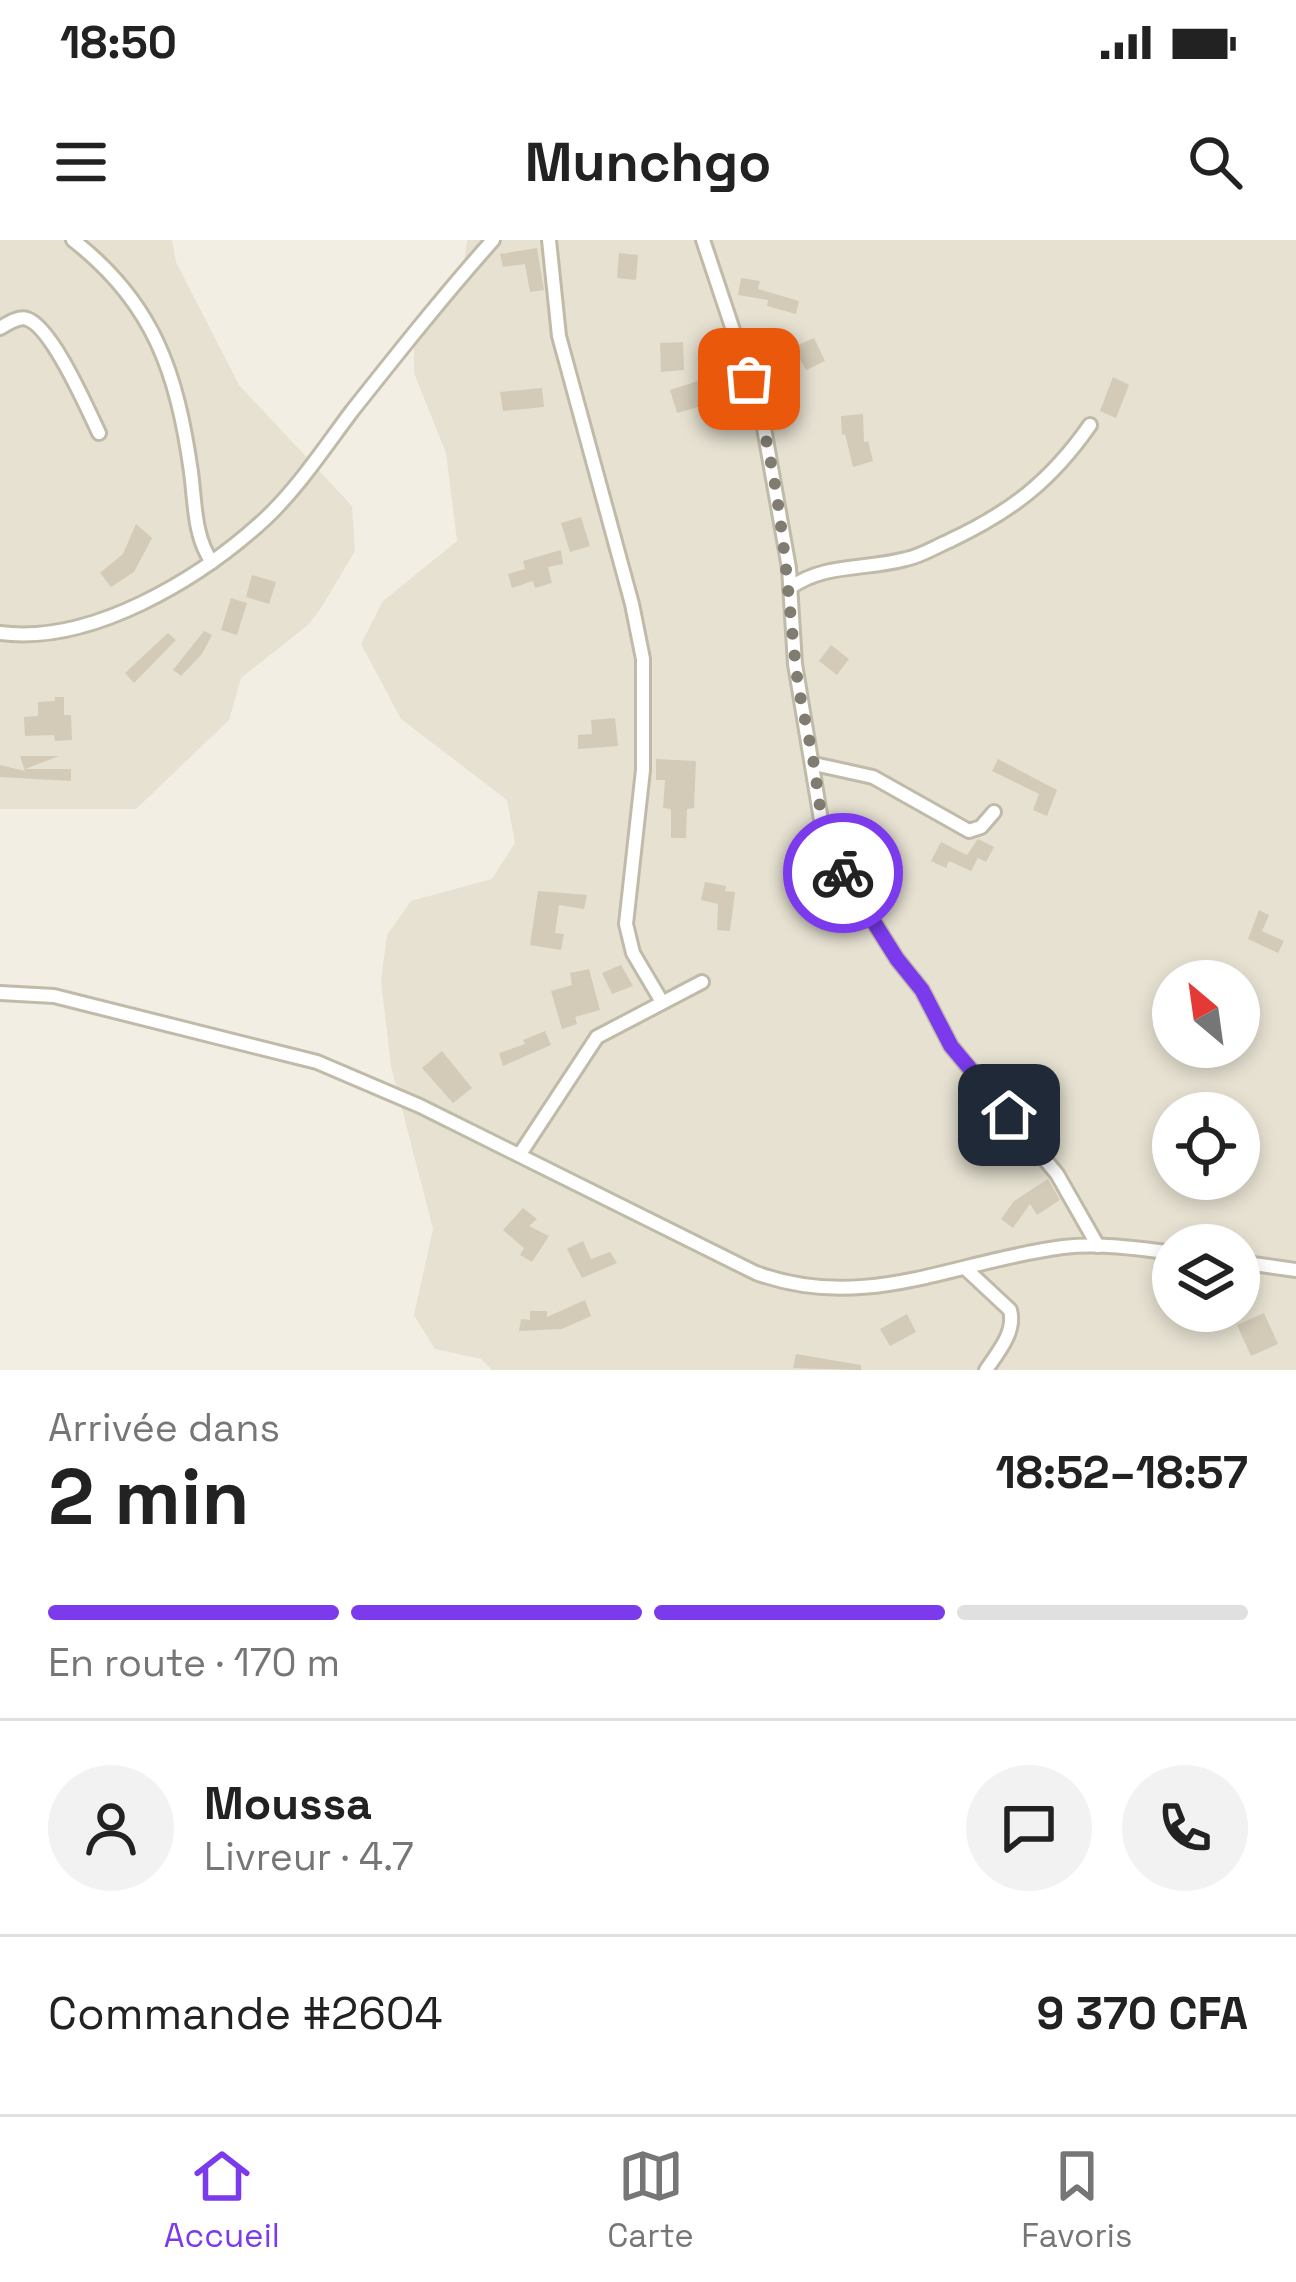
<!DOCTYPE html>
<html lang="fr">
<meta charset="utf-8">
<style>
:root{--surface:#fff;--page:#f2f2f2;--text:#222;--muted:#767676;--line:#e0e0e0;--accent:#7c3aed}
body{margin:0;font-family:"Space Grotesk",sans-serif;background:var(--page);color:var(--text);height:100vh;display:flex;flex-direction:column;font-size:45px;white-space:nowrap}
*{box-sizing:border-box;margin:0}
p{font-size:39px;color:var(--muted)}
.icon{flex:none;width:66px;height:66px;fill:none;stroke:currentColor;stroke-width:2;stroke-linecap:round;stroke-linejoin:round}
.map{position:relative;height:1130px;overflow:hidden}
.panel{display:flex;flex-direction:column;background:var(--surface);flex:1}
.panel>*{flex:none}
.needle{width:78px;rotate:331deg}
.controls{position:absolute;left:1152px;top:720px;display:grid;gap:24px}
.controls a{display:grid;place-items:center;width:108px;height:108px;border-radius:50%;background:var(--surface);box-shadow:0 6px 18px #0003;font-size:60px}
.pin{position:absolute;display:grid;place-items:center;width:102px;height:102px;color:#fff;margin:-51px;border-radius:24px;box-shadow:0 6px 18px #0006}
.courier{position:absolute;display:grid;place-items:center;width:120px;height:120px;margin:-60px;border:9px solid #7c3aed;border-radius:50%;background:#fff;color:#222;box-shadow:0 3px 15px #0007}
.summary em{font-style:normal;font-weight:800}
.summary div{display:flex;flex-direction:column-reverse}
.summary{display:flex;align-items:center;justify-content:space-between;height:204px;padding:0 48px}
h1{font-size:78px;font-weight:800;line-height:90px}
.bar{display:grid;grid-template-columns:repeat(4,1fr);gap:18px 12px;align-content:center;height:144px;padding:0 48px}
.bar i{height:15px;border-radius:9px;background:var(--line)}
.bar .on{background:var(--accent)}
.bar p{grid-column:span 4}
.line{display:flex;align-items:center;gap:30px;padding:0 48px;border-top:3px solid var(--line)}
.line div{flex:1}
.round{display:grid;place-items:center;flex:none;width:126px;height:126px;border-radius:63px;background:var(--page)}
.status{display:flex;justify-content:space-between;align-items:center;height:84px;padding:0 60px;background:var(--surface);direction:ltr}
.status svg{height:33px;fill:currentColor}
header{display:flex;justify-content:space-between;align-items:center;height:156px;padding:0 48px;background:var(--surface);font-size:54px;font-weight:800}
.menu{display:flex;justify-content:space-around;align-items:center;height:168px;border-top:3px solid var(--line);background:var(--surface);font-size:33px;color:var(--muted)}
.menu a{display:grid;justify-items:center;gap:6px}
.menu .on{color:var(--accent)}
.map>svg:first-child{display:block}
.residential{fill:#e6e1d1;fill-rule:evenodd}
.building{fill:#d3cbb8}
.lines{fill:none;stroke-linecap:round;stroke-linejoin:round}
.minor-casing{stroke:#c0baa8;stroke-width:18}
.minor{stroke:#fff;stroke-width:12}
.done{stroke:#807c71;stroke-width:12;stroke-dasharray:0 21.6}
.route{stroke:#7c3aed;stroke-width:15}
</style>
<div class="status"><b>18:50</b><svg viewBox="0 0 49 12"><path d="M0 12V9h3v3zM5 12V6h3v6zM10 12V3h3v9zM15 12V0h3v12zM26 1h20v11H26zM47 4h2v5h-2z"/></svg></div>
<header><svg class="icon" aria-label="menu" viewBox="0 0 24 24"><path d="M4 6h16M4 12h16M4 18h16"/></svg>Munchgo<svg class="icon" aria-label="search" viewBox="0 0 24 24"><circle cx="10" cy="10" r="6"/><path d="M15 15l6 6"/></svg></header>
<div class="map">
<svg width="1296" height="1130" viewBox="0 0 1296 1130">
<rect width="100%" height="100%" fill="#f2eee3"/>
<g class="residential">
<polygon points="0,0 172,0 176,22 239,145 352,266 355,311 321,368 309,384 241,438 229,480 136,569 0,569"/>
<path d="M467,0H1296V1130H492L481,1119L435,1109L414,1075L433,989L391,826L381,741L387,695L411,661L492,639L515,603L507,560L401,479L361,404L383,361L457,301L446,213L414,133V92L463,34ZM1173,741H1239V807H1173ZM1173,873H1239V939H1173ZM1173,1005H1239V1071H1173Z"/>
</g>
<g class="building">
<polygon points="537,8 544,50 530,52 525,24 503,27 500,14"/>
<polygon points="619,13 638,15 636,40 617,38"/>
<polygon points="741,38 760,41 758,49 799,61 796,74 767,66 768,60 738,55"/>
<polygon points="814,98 825,121 806,130 793,107"/>
<polygon points="683,102 684,130 661,132 660,103"/>
<polygon points="1113,137 1129,145 1116,178 1100,171"/>
<polygon points="698,141 705,165 677,173 670,150"/>
<polygon points="542,148 544,167 503,171 500,152"/>
<polygon points="863,174 864,202 868,201 873,221 853,227 845,194 842,195 841,176"/>
<polygon points="581,277 590,306 570,312 561,283"/>
<polygon points="136,284 152,298 134,332 111,347 100,333 123,314"/>
<polygon points="561,310 563,324 548,327 552,343 535,348 533,341 512,348 508,334 525,329 523,321"/>
<polygon points="252,335 276,342 269,364 246,357"/>
<polygon points="231,358 247,363 237,395 221,390"/>
<polygon points="204,391 212,395 202,414 181,436 173,430"/>
<polygon points="168,393 176,400 134,443 125,433"/>
<polygon points="831,405 849,419 837,435 819,421"/>
<polygon points="55,457 64,457 64,475 71,475 72,500 55,501 54,495 25,496 24,477 38,476 38,462 55,461"/>
<polygon points="615,478 618,506 578,509 578,495 592,494 591,480"/>
<polygon points="20,516 59,516 25,529 71,529 71,541 0,537 0,525 25,531"/>
<polygon points="656,519 696,521 694,568 687,569 686,598 671,598 671,569 663,568 665,540 656,540"/>
<polygon points="998,519 1057,550 1047,576 1033,570 1039,554 992,531"/>
<polygon points="978,599 994,607 986,622 978,618 971,631 949,621 946,628 931,621 941,602 967,615"/>
<polygon points="705,642 726,646 725,651 735,652 730,691 717,690 718,664 701,660"/>
<polygon points="538,651 587,655 584,669 559,665 555,693 564,694 561,710 530,705"/>
<polygon points="1259,670 1269,675 1262,691 1284,701 1278,713 1248,699"/>
<polygon points="621,725 633,746 612,754 602,733"/>
<polygon points="589,729 600,770 575,777 577,784 562,789 551,751 572,745 570,733"/>
<polygon points="545,791 551,805 503,826 499,813 525,804 523,800"/>
<polygon points="442,811 472,848 453,863 422,828"/>
<polygon points="1048,939 1060,960 1037,975 1030,964 1013,988 1001,979 1014,961"/>
<polygon points="523,968 537,979 529,986 549,996 532,1022 520,1015 524,1008 503,990"/>
<polygon points="583,1001 591,1019 610,1012 617,1023 582,1038 567,1009"/>
<polygon points="585,1060 591,1076 562,1089 519,1091 521,1079 530,1080 530,1071 547,1071 547,1077"/>
<polygon points="1264,1073 1278,1104 1251,1116 1237,1085"/>
<polygon points="907,1074 916,1092 890,1106 880,1089"/>
<polygon points="796,1114 861,1125 861,1130 793,1128"/>
</g>
<g class="lines">
<g class="minor-casing">
<g id="minor">
<path d="M73,0C154,63 177,133 191,232C195,261 194,298 212,322"/>
<polyline points="549,0 559,96 632,364 643,419 643,530 626,684 633,713 662,762"/>
<polyline points="703,0 762,177 789,328 795,424 823,592 832,615 897,719 922,750 951,806 1057,934 1098,1006"/>
<path d="M0,88C7,84 19,76 27,79C52,87 87,168 99,193"/>
<path d="M790,348C824,323 866,330 906,319C921,316 935,307 949,301C1011,272 1051,241 1090,185"/>
<path d="M0,393C91,405 200,339 265,279C298,248 325,207 352,171C398,113 444,55 493,0"/>
<polyline points="814,524 873,537 969,591 981,587 994,572"/>
<path d="M0,753L54,756L317,822L420,866L756,1033C866,1073 954,1021 1063,1007C1100,1003 1136,1008 1173,1013"/>
<polyline points="520,914 597,797 702,742"/>
<polyline points="1239,1022 1296,1030"/>
<path d="M965,1028L1010,1070C1016,1092 998,1112 986,1130"/>
</g>
</g>
<use href="#minor" class="minor"/>
</g>
<g class="lines">
<path class="done" d="M749,139C780,230 785,324 795,419C798,453 807,486 813,519C820,560 820,597 843,633"/>
<polyline class="route" points="843,633 897,719 922,750 951,806 1009,875"/>
</g>
</svg>
<div class="controls">
<a><svg class="needle" viewBox="-14 -14 28 28"><path d="M0-13l5 13h-10z" fill="#e53935"/><path d="M0 13l5-13h-10z" fill="#767676"/></svg></a>
<a><svg class="icon" aria-label="locate" viewBox="0 0 24 24"><circle cx="12" cy="12" r="6"/><path d="M12 2v4M12 18v4M2 12h4M18 12h4"/></svg></a>
<a><svg class="icon" aria-label="layers" viewBox="0 0 24 24"><path d="M12 4l9 5-9 5-9-5zM3 14l9 5 9-5"/></svg></a>
</div>
<div class="pin" style="left:749px;top:139px;background:#ea580c"><svg class="icon" aria-label="bag" viewBox="0 0 24 24"><path d="M5 8h14l-1 12H6zM9 8a3 3 0 0 1 6 0"/></svg></div>
<div class="pin" style="left:1009px;top:875px;background:#1f2937"><svg class="icon" aria-label="home" viewBox="0 0 24 24"><path d="M3 11l9-7 9 7M6 9v11h12V9"/></svg></div>
<div class="courier" style="left:843px;top:633px"><svg class="icon" aria-label="bike" viewBox="0 0 24 24"><circle cx="6" cy="16" r="4"/><circle cx="18" cy="16" r="4"/><path d="M6 16l4-8h5l3 8M10 8l3 8H6M13 5h3"/></svg></div>
</div>
<section class="panel">
<div class="summary"><div><h1>2 min</h1><p>Arrivée dans</p></div><em>18:52–18:57</em></div>
<div class="bar"><i class="on"></i><i class="on"></i><i class="on"></i><i></i><p>En route · 170 m</p></div>
<div class="line" style="height:216px"><a class="round"><svg class="icon" aria-label="person" viewBox="0 0 24 24"><circle cx="12" cy="8" r="4"/><path d="M4 21q1-7 8-7t8 7"/></svg></a><div><b>Moussa</b><p>Livreur · 4.7</p></div><a class="round"><svg class="icon" aria-label="chat" viewBox="0 0 24 24"><path d="M4 5h16v11H9l-5 4z"/></svg></a><a class="round"><svg class="icon" aria-label="phone" viewBox="0 0 24 24"><path d="M5 4h4l2 5-3 2q2 4 5 5l2-3 5 2v4C11 20 4 13 5 4z"/></svg></a></div>
<div class="line" style="height:156px"><div>Commande #2604</div><b>9 370 CFA</b></div>
</section>
<nav class="menu">
<a class="on"><svg class="icon" aria-label="home" viewBox="0 0 24 24"><path d="M3 11l9-7 9 7M6 9v11h12V9"/></svg>Accueil</a>
<a><svg class="icon" aria-label="map" viewBox="0 0 24 24"><path d="M3 6l6-2 6 2 6-2v14l-6 2-6-2-6 2zM9 4v14M15 6v14"/></svg>Carte</a>
<a><svg class="icon" aria-label="saved" viewBox="0 0 24 24"><path d="M7 4h10v16l-5-4-5 4z"/></svg>Favoris</a>
</nav>
